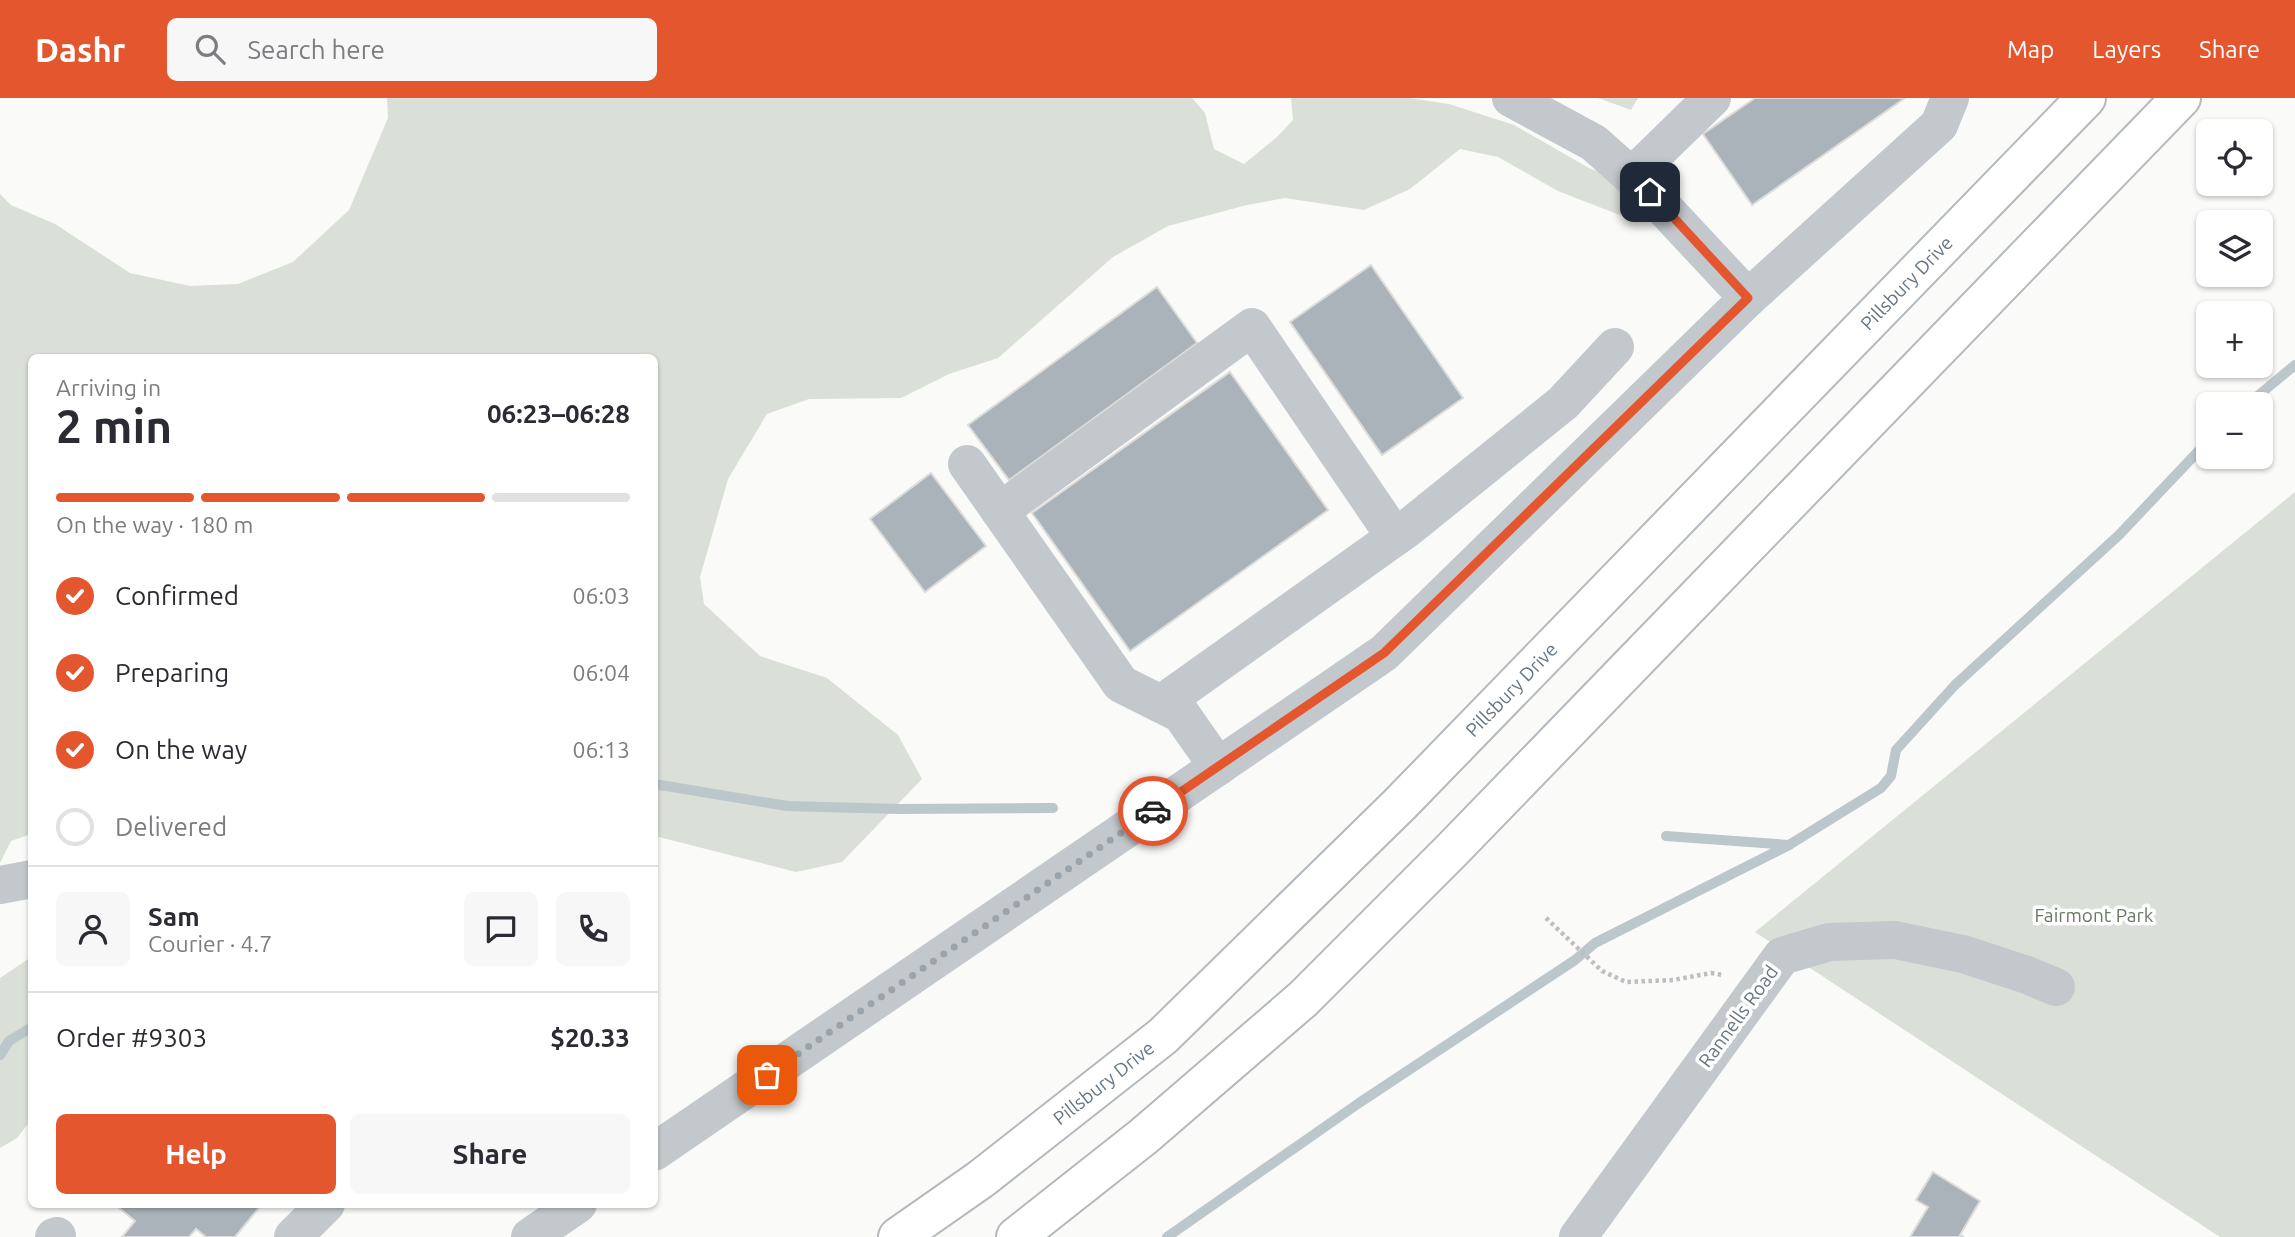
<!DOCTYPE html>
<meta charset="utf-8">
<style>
:root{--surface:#fff;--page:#f7f7f7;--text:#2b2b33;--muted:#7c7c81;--line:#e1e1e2;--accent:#e4572e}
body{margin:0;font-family:Ubuntu,sans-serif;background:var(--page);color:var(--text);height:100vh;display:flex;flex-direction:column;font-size:26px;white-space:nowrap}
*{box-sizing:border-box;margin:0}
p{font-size:23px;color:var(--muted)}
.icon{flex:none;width:38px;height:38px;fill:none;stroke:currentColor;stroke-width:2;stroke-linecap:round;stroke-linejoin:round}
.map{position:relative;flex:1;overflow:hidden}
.sheet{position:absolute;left:28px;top:256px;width:630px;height:854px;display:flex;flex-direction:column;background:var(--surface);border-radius:10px;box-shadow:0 2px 5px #0004}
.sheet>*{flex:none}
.tools{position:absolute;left:2196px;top:21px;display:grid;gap:14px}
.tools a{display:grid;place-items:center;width:77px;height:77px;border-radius:10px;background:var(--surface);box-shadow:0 2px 5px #0004;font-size:35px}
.pin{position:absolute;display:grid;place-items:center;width:60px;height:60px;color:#fff;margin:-30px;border-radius:14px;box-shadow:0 4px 10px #0006}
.courier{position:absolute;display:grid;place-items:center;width:70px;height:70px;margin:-35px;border:5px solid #e4572e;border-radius:50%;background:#fff;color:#222;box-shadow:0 2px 9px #0007}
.summary em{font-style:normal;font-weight:600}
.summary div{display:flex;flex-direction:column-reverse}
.summary{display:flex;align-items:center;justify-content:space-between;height:119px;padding:0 28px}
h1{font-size:46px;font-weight:600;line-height:52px}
.bar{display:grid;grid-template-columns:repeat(4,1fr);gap:10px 7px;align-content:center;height:84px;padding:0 28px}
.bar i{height:9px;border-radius:5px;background:var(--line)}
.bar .active{background:var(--accent)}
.bar p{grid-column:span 4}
.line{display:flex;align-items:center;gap:18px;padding:0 28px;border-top:2px solid var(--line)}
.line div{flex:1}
.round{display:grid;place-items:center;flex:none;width:74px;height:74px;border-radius:10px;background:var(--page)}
ol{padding:0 28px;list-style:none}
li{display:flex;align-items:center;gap:21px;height:77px}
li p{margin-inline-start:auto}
li .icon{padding:7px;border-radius:50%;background:var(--accent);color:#fff;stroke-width:4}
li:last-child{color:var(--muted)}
li i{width:38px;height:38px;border:4px solid var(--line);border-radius:50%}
.primary-button{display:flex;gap:14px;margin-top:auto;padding:14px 28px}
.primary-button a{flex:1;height:80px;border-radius:10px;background:var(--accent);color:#fff;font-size:28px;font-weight:600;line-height:80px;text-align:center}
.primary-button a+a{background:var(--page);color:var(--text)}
header{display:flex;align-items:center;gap:42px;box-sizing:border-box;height:98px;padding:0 35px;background:var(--accent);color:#fff}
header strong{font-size:33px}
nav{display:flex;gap:38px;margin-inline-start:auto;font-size:24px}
.search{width:490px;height:63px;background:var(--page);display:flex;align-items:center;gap:18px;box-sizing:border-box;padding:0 24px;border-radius:10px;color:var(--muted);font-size:26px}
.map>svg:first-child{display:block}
.green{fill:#dadfd7}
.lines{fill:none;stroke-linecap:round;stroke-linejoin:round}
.stream{stroke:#bbc7cb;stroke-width:10}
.building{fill:#aab3b9;stroke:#dcdcda;stroke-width:2}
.highway-casing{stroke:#b4b9bd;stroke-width:42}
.path{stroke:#bbbfc2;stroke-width:4.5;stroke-dasharray:3.5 3.5;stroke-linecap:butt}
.minor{stroke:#c3c8cc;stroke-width:38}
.highway{stroke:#fff;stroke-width:38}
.done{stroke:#99a4ac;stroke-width:7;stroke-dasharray:0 12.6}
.route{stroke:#e4572e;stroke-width:9}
.labels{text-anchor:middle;stroke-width:7;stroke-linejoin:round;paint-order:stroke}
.street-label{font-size:19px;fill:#657683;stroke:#fff}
.park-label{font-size:19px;fill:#687a64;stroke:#fff}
</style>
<header>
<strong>Dashr</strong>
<div class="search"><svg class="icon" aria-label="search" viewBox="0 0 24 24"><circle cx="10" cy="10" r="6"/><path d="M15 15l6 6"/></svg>Search here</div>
<nav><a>Map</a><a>Layers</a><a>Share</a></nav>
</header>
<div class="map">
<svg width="2295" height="1139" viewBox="0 0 2295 1139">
<rect width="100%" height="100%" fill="#fafaf8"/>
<g class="green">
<polygon points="387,0 1192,0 1205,15 1214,51 1244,66 1277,39 1293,22 1291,0 1409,0 1449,6 1514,27 1589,70 1617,81 1635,108 1632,117 1625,119 1558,93 1498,59 1460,51 1410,91 1364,112 1285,100 1247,107 1168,128 1113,159 998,260 949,276 901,300 809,301 767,316 728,381 700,479 704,506 760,558 827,580 898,637 922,681 842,764 796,774 655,738 654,259 32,259 31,736 11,743 0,765 0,96 11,107 55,126 130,175 190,188 238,186 293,164 349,112 388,20"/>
<polygon points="1598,0 1638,0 1631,12"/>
<polygon points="2295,394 2295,1139 2220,1139 1755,834"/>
<polygon points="31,859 31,1022 17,1040 0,1050 0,880"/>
</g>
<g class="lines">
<g class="stream">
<polyline points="2248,306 2295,267"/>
<polyline points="654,686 787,708 898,711 1053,710"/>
<polyline points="1666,738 1789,747"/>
<polyline points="0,957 9,943 32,929"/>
<polyline points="1167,1139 1359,1005 1575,862 1595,845 1789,747 1881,690 1891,678 1896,652 1955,587 2119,437 2208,343"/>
</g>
</g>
<g class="building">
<polygon points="1755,0 1905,0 1752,107 1703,36"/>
<polygon points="1371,167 1463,300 1382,357 1290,224"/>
<polygon points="1157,189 1197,245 1009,382 968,327"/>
<polygon points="1230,274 1328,412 1130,553 1032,415"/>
<polygon points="931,375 986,448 925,494 870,421"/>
<polygon points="1933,1074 1980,1103 1960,1137 1964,1139 1910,1139 1928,1109 1916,1102"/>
<polygon points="114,1106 262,1106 235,1139 206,1139 196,1131 189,1139 122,1139 135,1123"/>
</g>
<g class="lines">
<g class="highway-casing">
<g id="highway">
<path id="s1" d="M898,1139L981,1081L1163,938L1400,706L2086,0"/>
<polyline points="1016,1139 1144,1038 1303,901 1451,753 2181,0"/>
</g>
</g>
<polyline class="path" points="1546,820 1602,873 1626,884 1673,882 1711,875 1723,877"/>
<g class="minor">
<polyline points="1511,0 1594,45 1650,95 1748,200"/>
<polyline points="1632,78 1712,0"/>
<polyline points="967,366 1121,586 1181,616 1218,669"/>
<polyline points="1000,413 1252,229 1395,439"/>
<polyline points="1161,606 1408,430 1563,305 1615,249"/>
<polyline points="0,787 32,781"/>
<polyline points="654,1054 1384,555 1748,200 1939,27 1950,0"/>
<polyline points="54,1139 57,1138"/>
<polyline points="293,1139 326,1106"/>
<polyline points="530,1139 578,1106"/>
<polyline points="1578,1139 1782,858 1829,844 1895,842 1963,856 2027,877 2056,889"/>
</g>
<use href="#highway" class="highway"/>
</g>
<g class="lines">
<polyline class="done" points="767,977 1153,713"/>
<polyline class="route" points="1153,713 1384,555 1748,200 1650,94"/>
</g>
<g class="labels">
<g class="street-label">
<text dy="7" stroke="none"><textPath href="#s1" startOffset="1391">Pillsbury Drive</textPath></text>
<text dy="7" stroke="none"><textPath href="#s1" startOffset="824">Pillsbury Drive</textPath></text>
<text transform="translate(1738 918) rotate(-54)" y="7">Rannells Road</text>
<text dy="7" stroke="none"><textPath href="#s1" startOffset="257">Pillsbury Drive</textPath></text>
</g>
<g class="park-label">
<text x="2094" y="824">Fairmont Park</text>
</g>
</g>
</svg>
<div class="tools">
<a><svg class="icon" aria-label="locate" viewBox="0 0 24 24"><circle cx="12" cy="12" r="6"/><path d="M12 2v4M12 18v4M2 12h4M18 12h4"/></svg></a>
<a><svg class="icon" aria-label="layers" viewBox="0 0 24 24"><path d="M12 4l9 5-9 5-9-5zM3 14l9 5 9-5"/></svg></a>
<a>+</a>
<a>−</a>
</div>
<div class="pin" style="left:767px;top:977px;background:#ea580c"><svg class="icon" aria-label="bag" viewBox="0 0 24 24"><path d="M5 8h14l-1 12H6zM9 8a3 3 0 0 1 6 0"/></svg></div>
<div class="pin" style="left:1650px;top:94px;background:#1f2937"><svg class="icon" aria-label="home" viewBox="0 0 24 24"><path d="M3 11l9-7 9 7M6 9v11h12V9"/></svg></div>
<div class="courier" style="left:1153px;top:713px"><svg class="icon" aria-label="car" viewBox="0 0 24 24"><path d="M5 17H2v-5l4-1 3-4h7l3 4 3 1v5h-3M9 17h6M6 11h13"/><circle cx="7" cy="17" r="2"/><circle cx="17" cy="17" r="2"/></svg></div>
<section class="sheet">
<div class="summary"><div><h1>2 min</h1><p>Arriving in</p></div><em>06:23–06:28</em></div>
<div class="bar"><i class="active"></i><i class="active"></i><i class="active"></i><i></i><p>On the way · 180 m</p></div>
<ol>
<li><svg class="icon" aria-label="check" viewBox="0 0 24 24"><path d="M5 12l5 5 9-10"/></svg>Confirmed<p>06:03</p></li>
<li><svg class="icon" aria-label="check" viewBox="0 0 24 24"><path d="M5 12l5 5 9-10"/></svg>Preparing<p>06:04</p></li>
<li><svg class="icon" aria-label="check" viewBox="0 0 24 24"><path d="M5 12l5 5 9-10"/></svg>On the way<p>06:13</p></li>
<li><i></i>Delivered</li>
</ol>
<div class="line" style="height:126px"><a class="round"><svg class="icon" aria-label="person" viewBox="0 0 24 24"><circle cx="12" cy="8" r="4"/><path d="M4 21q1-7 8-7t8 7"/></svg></a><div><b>Sam</b><p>Courier · 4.7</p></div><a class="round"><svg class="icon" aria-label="chat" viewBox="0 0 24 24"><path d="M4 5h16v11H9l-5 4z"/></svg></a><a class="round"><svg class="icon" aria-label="phone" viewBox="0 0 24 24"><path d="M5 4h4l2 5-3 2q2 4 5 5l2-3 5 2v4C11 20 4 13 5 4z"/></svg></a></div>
<div class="line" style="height:91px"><div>Order #9303</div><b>$20.33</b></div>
<div class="primary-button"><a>Help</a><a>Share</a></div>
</section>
</div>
